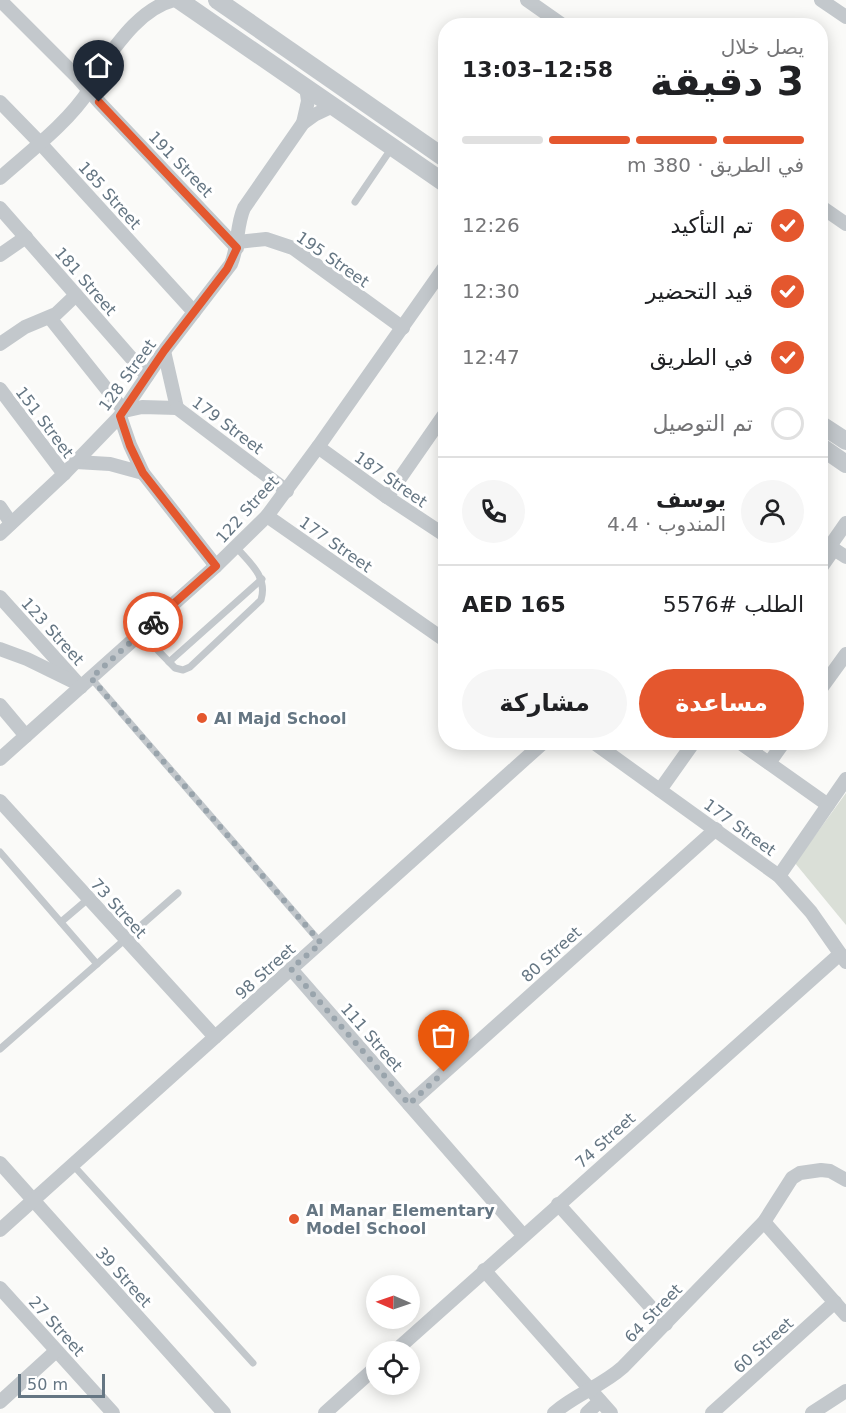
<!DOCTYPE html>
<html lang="ar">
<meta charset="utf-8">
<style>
:root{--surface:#fff;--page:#f6f6f6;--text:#202124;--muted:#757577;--line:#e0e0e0;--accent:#e4572e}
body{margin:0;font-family:"DejaVu Sans","Noto Naskh Arabic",sans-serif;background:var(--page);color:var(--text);direction:rtl;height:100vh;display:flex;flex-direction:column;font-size:22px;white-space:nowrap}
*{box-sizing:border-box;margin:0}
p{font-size:20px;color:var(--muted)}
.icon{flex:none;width:33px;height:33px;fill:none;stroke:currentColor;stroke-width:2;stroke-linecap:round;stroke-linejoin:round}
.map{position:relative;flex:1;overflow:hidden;direction:ltr}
.side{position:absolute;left:438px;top:18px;width:390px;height:732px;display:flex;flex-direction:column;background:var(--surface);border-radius:24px;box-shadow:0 3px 15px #0003;direction:rtl}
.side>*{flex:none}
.needle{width:39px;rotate:272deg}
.fabs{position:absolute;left:366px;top:1275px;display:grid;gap:12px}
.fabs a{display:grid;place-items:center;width:54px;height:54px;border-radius:50%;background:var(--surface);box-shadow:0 3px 15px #0003;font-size:30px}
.scale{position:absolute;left:18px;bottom:15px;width:87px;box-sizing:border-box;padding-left:6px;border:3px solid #657683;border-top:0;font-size:16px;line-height:21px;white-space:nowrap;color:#657683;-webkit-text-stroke:4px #fff;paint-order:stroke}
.pin{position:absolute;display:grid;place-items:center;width:51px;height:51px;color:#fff;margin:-62px -26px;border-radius:50% 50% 50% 0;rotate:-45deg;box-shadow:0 0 6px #0007}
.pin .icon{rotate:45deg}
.courier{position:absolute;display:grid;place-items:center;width:60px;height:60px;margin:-30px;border:4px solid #e4572e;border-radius:50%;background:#fff;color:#222;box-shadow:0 2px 8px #0007}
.overview em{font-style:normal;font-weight:600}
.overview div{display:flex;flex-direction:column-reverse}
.overview{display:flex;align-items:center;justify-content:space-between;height:102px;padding:0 24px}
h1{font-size:39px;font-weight:600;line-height:45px}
.bar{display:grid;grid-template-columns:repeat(4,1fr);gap:9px 6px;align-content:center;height:72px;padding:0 24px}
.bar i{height:8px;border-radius:4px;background:var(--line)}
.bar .active{background:var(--accent)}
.bar p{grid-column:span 4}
.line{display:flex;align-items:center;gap:15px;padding:0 24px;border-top:2px solid var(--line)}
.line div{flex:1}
.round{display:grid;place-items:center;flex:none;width:63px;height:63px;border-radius:32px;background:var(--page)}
ol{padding:0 24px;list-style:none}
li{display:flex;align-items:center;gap:18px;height:66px}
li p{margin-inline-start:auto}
li .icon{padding:6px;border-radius:50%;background:var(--accent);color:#fff;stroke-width:4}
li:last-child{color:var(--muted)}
li i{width:33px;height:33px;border:3px solid var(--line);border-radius:50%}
.button{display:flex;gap:12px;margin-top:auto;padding:12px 24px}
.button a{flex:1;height:69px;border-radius:36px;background:var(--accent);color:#fff;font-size:24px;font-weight:600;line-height:69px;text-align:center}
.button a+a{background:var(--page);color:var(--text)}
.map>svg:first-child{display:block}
.green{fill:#dadfd7}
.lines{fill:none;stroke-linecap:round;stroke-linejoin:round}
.service{stroke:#c3c8cc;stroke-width:7}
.minor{stroke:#c3c8cc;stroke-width:14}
.tertiary{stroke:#c3c8cc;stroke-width:18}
.done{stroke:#99a4ac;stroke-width:6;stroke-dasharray:0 10.8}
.route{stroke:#e4572e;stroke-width:8}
.poi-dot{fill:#e4572e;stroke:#fff;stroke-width:2}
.labels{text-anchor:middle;stroke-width:6;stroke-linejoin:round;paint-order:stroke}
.street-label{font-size:16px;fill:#657683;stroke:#fff}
.poi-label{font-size:16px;font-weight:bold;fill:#657683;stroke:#fff;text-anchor:start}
</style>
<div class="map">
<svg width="846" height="1413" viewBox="0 0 846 1413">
<rect width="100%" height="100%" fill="#fafaf8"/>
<polygon class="green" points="846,793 846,925 795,863"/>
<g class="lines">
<g class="service">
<polyline points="355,202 391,149"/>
<path d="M141,633L175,668L183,670L190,667L261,600C268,577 250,563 236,547"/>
<polyline points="169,662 262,579"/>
<polyline points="91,678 321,943"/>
<polyline points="0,852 97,964"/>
<polyline points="61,922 88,899"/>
<polyline points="0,1049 178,893"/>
<polyline points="73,1165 253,1363"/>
</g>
<g class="minor">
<polyline points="0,0 77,77 99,102 237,248"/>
<polyline points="527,0 564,26"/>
<polyline points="821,0 846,17"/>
<path d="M86,86C110,56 135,10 174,0"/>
<polyline points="0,102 40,143 194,312"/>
<polyline points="303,123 308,101 306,86"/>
<path d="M0,178C28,153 69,122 89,90"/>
<polyline points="820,206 846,224"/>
<polyline points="0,208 147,376"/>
<polyline points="238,242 266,239 293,248 403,328"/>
<polyline points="0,255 26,237"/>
<polyline points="50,318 124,411 142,407 177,408"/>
<polyline points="0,344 25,327 56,314 76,295"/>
<polyline points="164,351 177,408"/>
<polyline points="0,389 64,474"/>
<polyline points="177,408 287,491"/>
<polyline points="120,416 130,445 143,473 216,566"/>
<polyline points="318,447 387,497 446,536"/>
<polyline points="76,462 110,464 143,473"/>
<polyline points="387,497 446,412"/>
<polyline points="0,507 11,523"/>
<polyline points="267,516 446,641"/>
<path d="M0,534L64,474L120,416L164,351L231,264C239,245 236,226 244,208L303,123L314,115L333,106"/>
<polyline points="820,540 846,557"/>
<polyline points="830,546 846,523"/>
<polyline points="820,569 834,549"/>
<polyline points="0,597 81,687"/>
<polyline points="0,649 27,659 72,681"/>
<polyline points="820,690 846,654"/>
<polyline points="0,705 26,736"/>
<polyline points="593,742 779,876 811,912 846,962"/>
<polyline points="739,742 828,805"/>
<polyline points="0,759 216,566 267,516 318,447 446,265"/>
<polyline points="769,763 784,742"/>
<polyline points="660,790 694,742"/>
<polyline points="0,801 215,1037"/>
<polyline points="779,876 846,779"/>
<polyline points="291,969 523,1235"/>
<polyline points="409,1104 716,829"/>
<polyline points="0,1163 224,1413"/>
<polyline points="558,1204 666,1324"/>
<polyline points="764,1222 846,1315"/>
<polyline points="0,1230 544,742"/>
<polyline points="484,1270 611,1413"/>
<polyline points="0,1288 113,1413"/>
<polyline points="394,1352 840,954"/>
<polyline points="0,1402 56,1351"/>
<polyline points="325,1413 376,1367"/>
<path d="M554,1413C576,1394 602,1386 623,1367L764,1222L792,1178L800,1173L821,1170L830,1171L846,1180"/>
<polyline points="587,1413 600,1401"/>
<polyline points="712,1413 835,1302"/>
<polyline points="812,1413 846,1391"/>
</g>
<g class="tertiary">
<polyline points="179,0 446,184"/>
<polyline points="217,0 446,159"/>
<polyline points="820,424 846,441"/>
<polyline points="820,446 846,464"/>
</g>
</g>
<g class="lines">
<polyline class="done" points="153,622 91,678 321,943 291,969 409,1104 444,1072"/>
<polyline class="route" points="99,102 237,248 227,269 164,351 120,416 130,446 143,473 216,566 153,622"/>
</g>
<g class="poi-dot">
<circle cx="202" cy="718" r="6"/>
<circle cx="294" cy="1219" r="6"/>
</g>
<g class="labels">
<g class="street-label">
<text transform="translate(181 164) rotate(46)" y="6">191 Street</text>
<text transform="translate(110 195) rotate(48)" y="6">185 Street</text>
<text transform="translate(333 259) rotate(35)" y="6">195 Street</text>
<text transform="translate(86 281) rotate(49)" y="6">181 Street</text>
<text transform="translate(127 375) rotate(-54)" y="6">128 Street</text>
<text transform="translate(45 422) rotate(53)" y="6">151 Street</text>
<text transform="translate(228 425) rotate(37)" y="6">179 Street</text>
<text transform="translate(391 479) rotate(35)" y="6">187 Street</text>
<text transform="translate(247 509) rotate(-48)" y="6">122 Street</text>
<text transform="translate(336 544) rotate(35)" y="6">177 Street</text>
<text transform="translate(53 631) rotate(48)" y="6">123 Street</text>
<text transform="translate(740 827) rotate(36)" y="6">177 Street</text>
<text transform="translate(119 908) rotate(48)" y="6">73 Street</text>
<text transform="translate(551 954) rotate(-42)" y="6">80 Street</text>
<text transform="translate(265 971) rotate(-42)" y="6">98 Street</text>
<text transform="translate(372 1037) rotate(49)" y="6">111 Street</text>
<text transform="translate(605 1140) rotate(-42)" y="6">74 Street</text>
<text transform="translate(124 1277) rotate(48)" y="6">39 Street</text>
<text transform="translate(653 1313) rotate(-46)" y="6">64 Street</text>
<text transform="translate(57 1326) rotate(48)" y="6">27 Street</text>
<text transform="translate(763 1345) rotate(-42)" y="6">60 Street</text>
</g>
<g class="poi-label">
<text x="214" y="724">Al Majd School</text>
<text x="306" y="1216">Al Manar Elementary<tspan x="306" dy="18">Model School</tspan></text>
</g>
</g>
</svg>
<div class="fabs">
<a><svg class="needle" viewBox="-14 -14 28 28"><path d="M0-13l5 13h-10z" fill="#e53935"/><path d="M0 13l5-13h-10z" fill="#757577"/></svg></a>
<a><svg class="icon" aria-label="locate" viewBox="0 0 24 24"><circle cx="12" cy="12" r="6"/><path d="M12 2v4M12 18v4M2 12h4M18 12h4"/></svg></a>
</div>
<div class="scale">50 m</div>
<div class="pin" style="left:444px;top:1072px;background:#ea580c"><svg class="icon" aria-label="bag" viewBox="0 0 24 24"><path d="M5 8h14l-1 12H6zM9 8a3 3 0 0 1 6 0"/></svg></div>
<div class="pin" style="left:99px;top:102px;background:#1f2937"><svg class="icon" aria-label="home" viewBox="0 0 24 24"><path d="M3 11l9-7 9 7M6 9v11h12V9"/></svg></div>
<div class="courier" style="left:153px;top:622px"><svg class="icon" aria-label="bike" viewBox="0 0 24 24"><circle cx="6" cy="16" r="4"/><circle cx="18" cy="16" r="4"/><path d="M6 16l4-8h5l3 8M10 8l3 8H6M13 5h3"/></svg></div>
<section class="side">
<div class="overview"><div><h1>3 دقيقة</h1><p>يصل خلال</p></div><em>12:58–13:03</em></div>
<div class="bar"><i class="active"></i><i class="active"></i><i class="active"></i><i></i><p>في الطريق · 380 m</p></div>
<ol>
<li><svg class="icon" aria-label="check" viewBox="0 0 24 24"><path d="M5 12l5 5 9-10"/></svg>تم التأكيد<p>12:26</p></li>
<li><svg class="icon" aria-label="check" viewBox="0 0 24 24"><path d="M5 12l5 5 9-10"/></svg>قيد التحضير<p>12:30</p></li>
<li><svg class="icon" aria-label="check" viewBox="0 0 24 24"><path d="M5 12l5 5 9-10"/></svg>في الطريق<p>12:47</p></li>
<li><i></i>تم التوصيل</li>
</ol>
<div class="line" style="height:108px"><a class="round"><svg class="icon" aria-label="person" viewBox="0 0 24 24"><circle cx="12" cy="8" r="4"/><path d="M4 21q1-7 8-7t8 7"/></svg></a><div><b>يوسف</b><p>المندوب · 4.4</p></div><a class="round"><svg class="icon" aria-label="phone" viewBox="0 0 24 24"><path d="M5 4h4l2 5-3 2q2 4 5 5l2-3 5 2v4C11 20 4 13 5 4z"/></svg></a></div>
<div class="line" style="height:78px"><div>الطلب #5576</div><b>AED 165</b></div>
<div class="button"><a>مساعدة</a><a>مشاركة</a></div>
</section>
</div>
